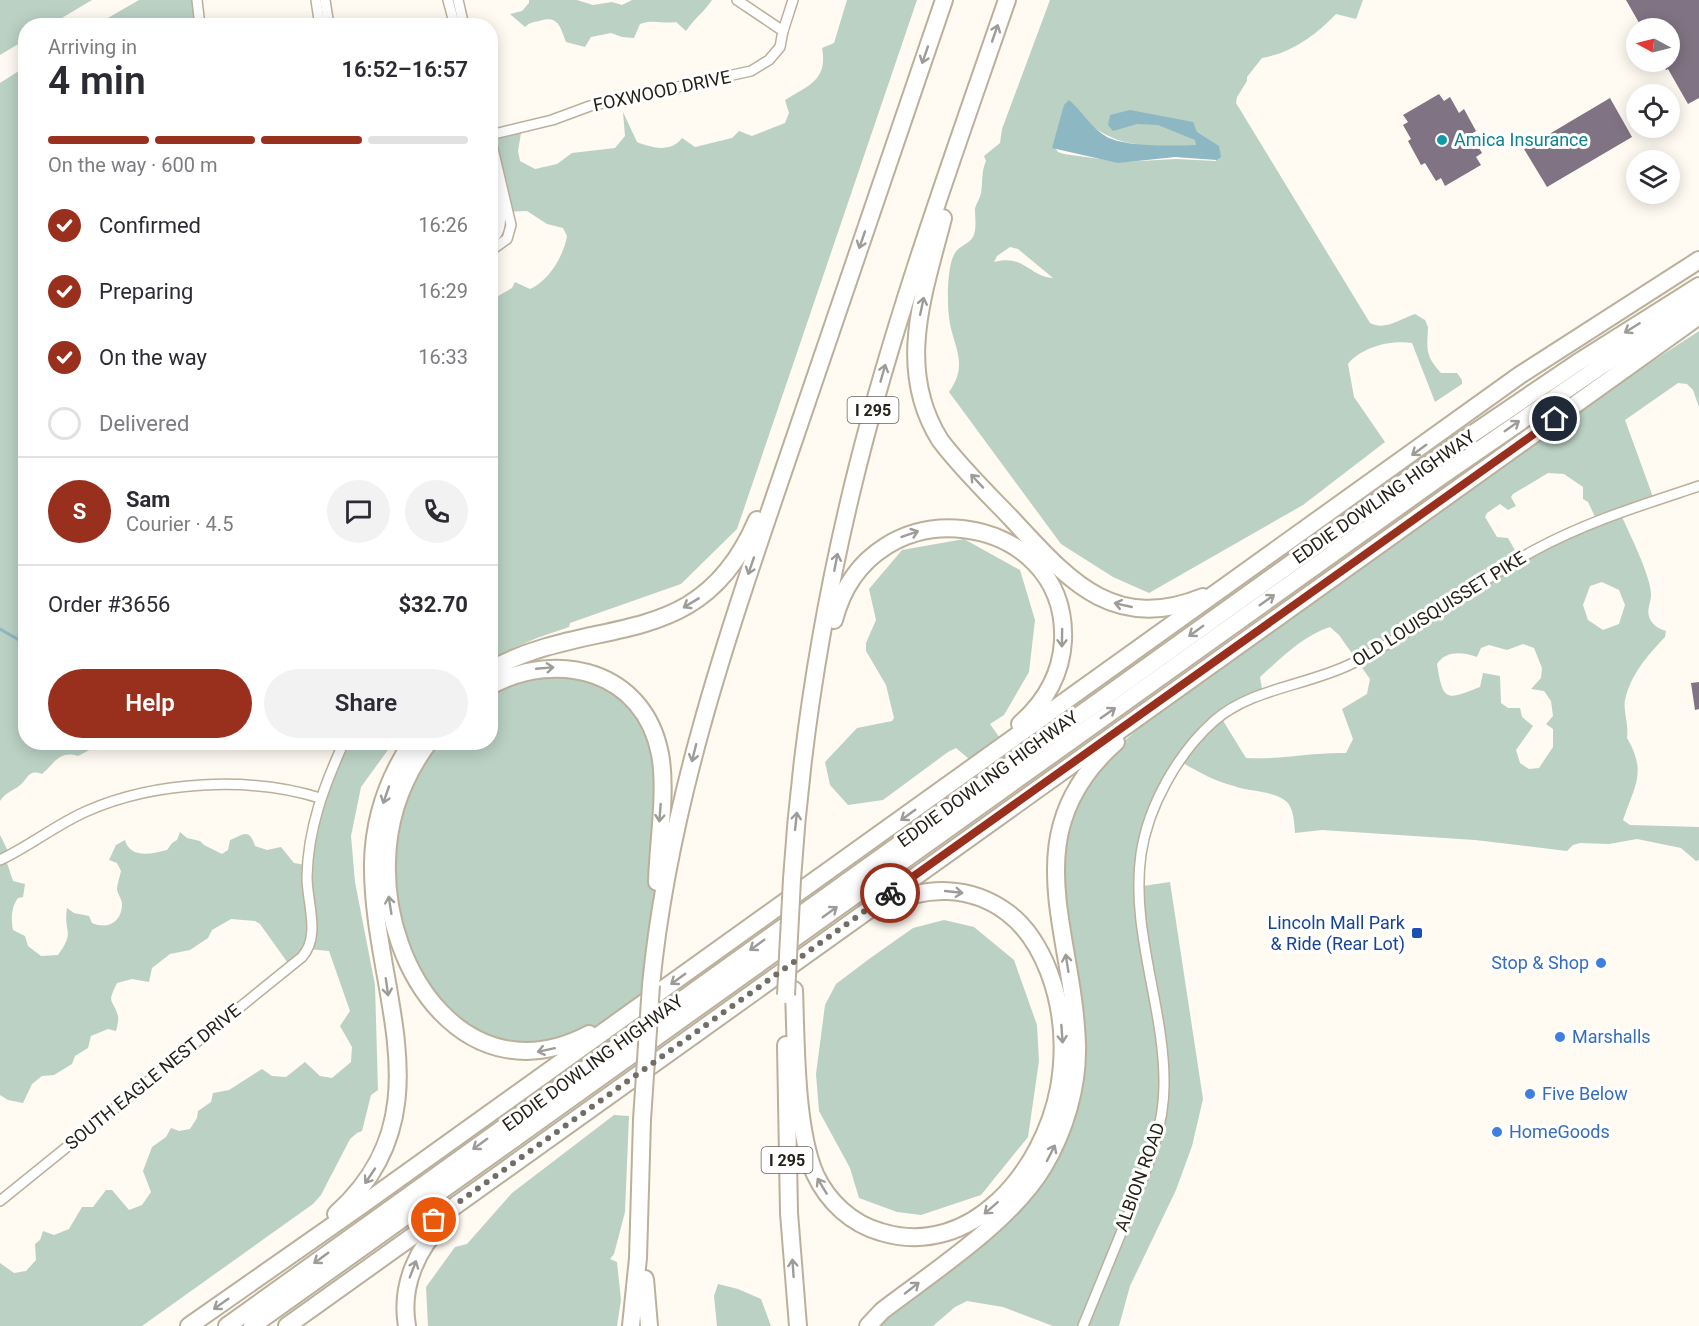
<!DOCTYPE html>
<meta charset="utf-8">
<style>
:root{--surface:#fff;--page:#f2f2f3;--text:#2b2b33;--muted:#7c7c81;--line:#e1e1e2;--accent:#99301d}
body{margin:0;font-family:Roboto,sans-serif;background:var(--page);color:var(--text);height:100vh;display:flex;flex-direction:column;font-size:22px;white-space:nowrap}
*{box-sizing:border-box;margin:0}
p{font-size:20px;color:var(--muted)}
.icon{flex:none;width:33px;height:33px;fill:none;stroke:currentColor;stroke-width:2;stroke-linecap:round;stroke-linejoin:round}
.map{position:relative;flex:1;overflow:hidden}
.sheet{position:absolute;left:18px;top:18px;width:480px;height:732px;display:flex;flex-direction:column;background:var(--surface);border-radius:24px;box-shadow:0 3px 15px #0003}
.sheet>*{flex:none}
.needle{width:39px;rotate:277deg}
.controls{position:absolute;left:1626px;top:18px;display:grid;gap:12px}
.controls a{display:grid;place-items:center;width:54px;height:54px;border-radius:50%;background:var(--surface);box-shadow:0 3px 15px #0003;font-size:30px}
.pin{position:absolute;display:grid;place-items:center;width:51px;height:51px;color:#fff;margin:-26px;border:3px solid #fff;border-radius:50%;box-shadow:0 2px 6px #0007}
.courier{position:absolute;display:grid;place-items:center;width:60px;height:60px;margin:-30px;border:4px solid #99301d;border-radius:50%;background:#fff;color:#222;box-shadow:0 2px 8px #0007}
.summary em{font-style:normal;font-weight:600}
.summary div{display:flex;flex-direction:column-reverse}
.summary{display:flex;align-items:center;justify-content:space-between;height:102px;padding:0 30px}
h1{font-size:39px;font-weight:600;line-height:45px}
.bar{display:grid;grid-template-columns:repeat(4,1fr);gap:9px 6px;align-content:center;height:72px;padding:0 30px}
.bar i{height:8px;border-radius:4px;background:var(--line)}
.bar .current{background:var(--accent)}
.bar p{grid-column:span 4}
.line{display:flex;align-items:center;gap:15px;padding:0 30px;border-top:2px solid var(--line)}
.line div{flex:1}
.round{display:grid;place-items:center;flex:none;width:63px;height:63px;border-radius:32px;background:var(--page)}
ol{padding:0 30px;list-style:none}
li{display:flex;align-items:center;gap:18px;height:66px}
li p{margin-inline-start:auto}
li .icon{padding:6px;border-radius:50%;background:var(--accent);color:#fff;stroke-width:4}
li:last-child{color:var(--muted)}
li i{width:33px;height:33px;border:3px solid var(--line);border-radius:50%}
.primary-button{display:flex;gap:12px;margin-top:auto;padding:12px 30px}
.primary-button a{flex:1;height:69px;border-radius:36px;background:var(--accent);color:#fff;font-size:24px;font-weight:600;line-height:69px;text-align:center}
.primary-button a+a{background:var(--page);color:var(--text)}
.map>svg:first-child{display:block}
.green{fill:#bbd1c4;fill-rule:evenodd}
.water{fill:#8cb7c3}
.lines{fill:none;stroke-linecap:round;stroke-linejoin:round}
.stream{stroke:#8cb7c3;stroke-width:3}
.building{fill:#807383}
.minor-casing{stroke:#bab09c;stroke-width:12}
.motorway-casing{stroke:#bab09c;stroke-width:20}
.minor{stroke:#fff;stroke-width:9}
.motorway{stroke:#fff;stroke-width:16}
.motorway-bridge-casing{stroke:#bab09c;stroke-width:20;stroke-linecap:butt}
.motorway-bridge{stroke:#fff;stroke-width:16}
.oneway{stroke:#9d9c98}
.done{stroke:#726e66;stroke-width:6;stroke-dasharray:0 10.8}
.route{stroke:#99301d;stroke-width:8}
.culture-dot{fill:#0f9aa8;stroke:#fff;stroke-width:2}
.transit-dot{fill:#1a4fb4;stroke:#fff;stroke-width:2}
.shop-dot{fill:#3f7fe0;stroke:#fff;stroke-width:2}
.labels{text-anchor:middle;stroke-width:6;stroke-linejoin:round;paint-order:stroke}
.shield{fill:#fff;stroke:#67645f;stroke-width:1.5}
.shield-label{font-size:16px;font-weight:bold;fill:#26221a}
.street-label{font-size:18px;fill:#26221a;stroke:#fff}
.culture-label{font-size:18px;fill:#0d838f;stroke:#fff;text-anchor:start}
.transit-label{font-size:18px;fill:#164399;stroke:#fff;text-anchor:end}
.shop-label{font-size:18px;fill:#366cbe;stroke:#fff;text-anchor:start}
</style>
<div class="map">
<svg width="1699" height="1326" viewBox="0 0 1699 1326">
<rect width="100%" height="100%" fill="#fffaf2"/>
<g class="green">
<polygon points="0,0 92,0 50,25 26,26 25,40 0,55"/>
<polygon points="139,0 198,0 201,26 94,26"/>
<path d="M529,0H577L593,5L612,2L622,5L632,0H712C704,12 694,19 686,31L676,22C663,24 652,19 640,24L634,38L622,37L611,33L591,37L585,47L566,42C560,26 558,15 539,21C533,22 529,23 525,27L510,14L522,11L529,3Z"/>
<path d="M847,0H917L737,529L681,584L570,623L569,627L537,638L491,658V300L512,288L515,282L530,289C549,281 564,255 567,236L563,228L547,224L527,211L505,212C508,230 503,237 491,249V134L522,127L518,151L520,161L535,169L557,164L572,153L615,148L625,136L623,112L637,142C652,148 671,153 682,138L695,147L732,138L739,131L752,136L785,123L789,113L785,100C809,85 828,80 822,48L834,43Z"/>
<path d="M1050,0H1363L1356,19L1336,14C1316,35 1292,53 1262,58L1247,77V81L1237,97L1236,103L1370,323C1385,331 1400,319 1415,314L1425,320L1428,327C1427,349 1425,356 1441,373H1457L1462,380V384L1435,402L1412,343C1390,340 1362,347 1348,364L1354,397L1385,442L1303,505L1149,593L1113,577L1061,544L949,392C970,362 952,346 949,317C947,302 947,265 955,253C959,246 969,244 973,237C977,228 975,219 975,210C975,205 980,199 981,193C983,182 981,172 986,161L984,156L1000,143L1002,129ZM1068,111C1086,122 1104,137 1125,142C1156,149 1187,146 1218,156L1216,161L1176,159L1122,162L1064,154L1058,152L1053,145ZM1010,247L1018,249L1053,278C1030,277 1024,254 994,262L997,256Z"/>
<path d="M25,67L26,742L109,743L107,746H97L78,756C59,750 54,764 42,774C28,769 29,778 19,786C11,792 6,792 0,801V83Z"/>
<path d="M1699,331V407L1693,390L1687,384L1678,383L1625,420L1653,497L1621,515C1629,532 1651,577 1651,594C1651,605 1645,611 1651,621C1655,627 1660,629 1666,631L1665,637C1647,656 1631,674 1625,700C1623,710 1629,725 1627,738C1647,772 1635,785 1623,820L1630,825L1699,827V860L1696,861L1681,848L1637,839L1609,844L1580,843L1573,845L1567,851L1475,840L1322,830L1295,833C1294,823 1294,809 1287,802C1274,790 1249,792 1234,786C1215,781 1200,773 1183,763C1155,796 1146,844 1143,886L1170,882L1203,1099L1192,1146L1176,1190L1130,1286L1119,1326H1053L1003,1307L967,1301L955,1307L933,1326H871L950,1263L1059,1145L1068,948L1061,842L1091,771L1162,707L1562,420ZM1548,473L1564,474L1583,487V499L1588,502L1597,521L1520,559L1508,538L1497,537L1485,517L1487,513L1500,504L1508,510L1516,506L1511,497L1513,494ZM1602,582L1619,590L1625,605L1619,624L1603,630L1588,620L1583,605L1590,586ZM1330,627L1339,635L1370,679L1367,694L1342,709L1353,739L1346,753C1312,752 1281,760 1246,758L1222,719L1263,695L1260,677C1280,659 1304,635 1330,627ZM1523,644L1534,648L1542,668L1541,678L1531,689L1544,691L1551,701L1553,716L1546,724L1553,729V747L1539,768L1529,769L1520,763L1516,750L1533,726L1522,717L1520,708H1508L1501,703L1500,676L1483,673L1480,687C1447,700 1443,703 1437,664C1446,650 1463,652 1477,657L1481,648L1489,645L1507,650Z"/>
<polygon points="964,539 1020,570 1035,620 1029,672 1004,715 990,724 1002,741 975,764 956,748 948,752 883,800 848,805 830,785 825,762 857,728 892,721 894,718 886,685 866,651 866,643 876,620 869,589 902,550"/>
<polygon points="581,668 646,712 665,790 647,1001 594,1032 515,1049 458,1024 422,979 401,931 390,875 403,792 431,743 490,742 491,686"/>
<path d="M349,743H393L361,787L351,836L355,882L375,985L378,1090L371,1095L362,1131L357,1133L350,1139L321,1195L313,1204L142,1326H0V1263L14,1273L26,1271L36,1260L35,1244L40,1240L43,1231L54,1235L69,1229L82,1207H93L106,1190H112L129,1210L142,1205L151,1192L143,1171L152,1147L166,1137L171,1128L179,1131L190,1129L197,1118L198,1111L211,1102L213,1093L229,1090L262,1069L272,1076L286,1077L305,1062L320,1076L332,1078L351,1062L352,1047L340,1026L350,1011L329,951L308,949L290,966L260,924L255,921L231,919L212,930L208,938L190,950L170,954L152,968L149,982L132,979L117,983C106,1005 113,998 118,1016C119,1020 117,1027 116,1031L108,1029L91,1036L88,1048L75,1056L72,1064L54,1075L42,1076L32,1084L23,1103L8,1100L0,1095V835L10,855L6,860L13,881L25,884L23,897L18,898C11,907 11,920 13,930L25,936L28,946L41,956L58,955C76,930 63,934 67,908L74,913L89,916L92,923C108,930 122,922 122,904C122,899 118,895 117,890C117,884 120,876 121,871L117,863L109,860L116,845L125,840C130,859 152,854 167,850L172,843L177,840L180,832L187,838L200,841L204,845L222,854L228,850L230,840C243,835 249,827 255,846L267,850L281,847L294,863L311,866L324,801Z"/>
<polygon points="944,920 974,927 1014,960 1037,1025 1039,1061 1028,1137 981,1195 921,1215 897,1212 859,1198 850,1168 819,1111 816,1074 825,1005 836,984 869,959 913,928"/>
<polygon points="614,1115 629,1116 625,1212 614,1254 610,1259 617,1262 621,1300 617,1326 428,1326 426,1287 455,1247 467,1244 512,1193"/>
<polygon points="718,1284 738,1289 761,1299 771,1326 717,1326 714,1296"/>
</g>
<path class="water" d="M1069,100C1082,111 1092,129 1107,137C1126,147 1174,146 1196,145L1195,140L1158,125L1137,124L1113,131L1108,125L1110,115L1130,110L1193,122L1197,132L1219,146L1221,157L1217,160L1175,157L1118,163L1052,148L1064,105Z"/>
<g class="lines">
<polyline class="stream" points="0,629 26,644"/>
</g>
<g class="building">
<polygon points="1626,0 1699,0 1699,98 1688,104 1668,69 1666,70 1661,62 1670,62 1670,28 1642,28"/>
<polygon points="1439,94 1444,101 1450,97 1459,113 1464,109 1476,131 1471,134 1482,153 1476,157 1481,165 1445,186 1441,178 1436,181 1425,163 1421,165 1408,141 1411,139 1403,125 1408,122 1403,115"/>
<polygon points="1610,98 1632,137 1547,187 1524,149"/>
<polygon points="1699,682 1699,709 1695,710 1691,683"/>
</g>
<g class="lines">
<g class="minor-casing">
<g id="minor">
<polyline points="197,0 200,26"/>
<polyline points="316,0 320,26"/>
<polyline points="325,0 329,26"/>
<polyline points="448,0 455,26"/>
<polyline points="458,0 464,26"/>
<polyline points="737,0 783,31"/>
<polyline points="490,135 552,120 590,106 751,71 769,60 780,47 783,31 793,0"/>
<polyline points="490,136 511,225 507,239 490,251"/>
<path d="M490,174C495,193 511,227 490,241"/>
<path d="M0,860C30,846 57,824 87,811C155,781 250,776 320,798"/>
<path d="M0,1201L302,957C321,936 307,903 307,877C308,828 324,786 344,742"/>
<path d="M1083,1326C1098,1289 1113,1252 1128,1216C1145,1173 1164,1131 1164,1085C1165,1008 1130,931 1141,854C1148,806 1178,753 1214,721C1252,688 1306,686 1351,664C1415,632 1470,586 1533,551C1586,522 1642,505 1699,486"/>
</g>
</g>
<g class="motorway-casing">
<g id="motorway">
<path d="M943,218C924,293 895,368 940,440C961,468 987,493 1011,518C1067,578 1112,634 1203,597"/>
<path d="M834,620C870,481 1069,510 1063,641C1061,676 1045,702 1020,724"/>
<path d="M490,670C595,612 699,656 757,520"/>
<path d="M490,686C558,649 644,671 660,754C667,791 658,843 657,882"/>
<path d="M429,742C403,777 388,818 387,861C383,971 468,1097 589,1034"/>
<path d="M792,879C801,740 824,600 858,465C898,307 954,154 1007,0"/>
<path d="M651,985C668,809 725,642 782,475C836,317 891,159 944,0"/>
<path d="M794,990C796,1042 795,1127 815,1174C828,1202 852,1224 881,1232C972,1260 1044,1169 1059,1088C1066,1048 1063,1009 1049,972C1040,949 1028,928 1008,913C971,885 925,885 885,906"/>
<polyline points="786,1045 789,1213 798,1326"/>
<path d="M336,1214C450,1112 371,989 373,862C374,820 388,778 412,742"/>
<polyline points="645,1279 649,1326"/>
<polyline points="189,1326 362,1205 1520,375 1699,260"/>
<polyline points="227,1326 1462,441 1577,363 1699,286"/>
<polyline points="252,1326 1440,477 1601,366 1699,303"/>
<polyline points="287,1326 1699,316"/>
<path d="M407,1326C400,1286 417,1248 445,1221"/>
<polyline points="631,1326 638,1258 642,1120"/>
<path d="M868,1326L882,1311C934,1271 1011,1222 1044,1166C1065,1130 1078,1087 1077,1045C1074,931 1012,834 1116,742"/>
</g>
</g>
<use href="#minor" class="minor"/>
<use href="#motorway" class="motorway"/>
<g class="motorway-bridge-casing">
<g id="motorway-bridge">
<polyline points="786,995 792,879"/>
<polyline points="642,1120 651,985"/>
</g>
</g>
<use href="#motorway-bridge" class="motorway-bridge"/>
</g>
<defs><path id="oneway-shaft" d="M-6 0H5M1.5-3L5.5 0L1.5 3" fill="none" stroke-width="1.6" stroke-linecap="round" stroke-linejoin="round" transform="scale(1.5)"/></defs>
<g class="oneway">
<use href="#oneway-shaft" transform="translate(995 33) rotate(-71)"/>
<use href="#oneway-shaft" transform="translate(925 55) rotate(109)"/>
<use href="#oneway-shaft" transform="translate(862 240) rotate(109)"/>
<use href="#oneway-shaft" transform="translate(922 306) rotate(-78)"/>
<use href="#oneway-shaft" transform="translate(1632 328) rotate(148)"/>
<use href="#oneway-shaft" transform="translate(883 373) rotate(-74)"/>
<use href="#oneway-shaft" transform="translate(1512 426) rotate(-35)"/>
<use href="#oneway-shaft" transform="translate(1419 450) rotate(144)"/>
<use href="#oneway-shaft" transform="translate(977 481) rotate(-133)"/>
<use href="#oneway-shaft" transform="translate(910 534) rotate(-19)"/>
<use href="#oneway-shaft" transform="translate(836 562) rotate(-79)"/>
<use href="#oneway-shaft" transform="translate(751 566) rotate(109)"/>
<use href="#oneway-shaft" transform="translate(1267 600) rotate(-35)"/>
<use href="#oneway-shaft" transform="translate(691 603) rotate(149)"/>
<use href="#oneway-shaft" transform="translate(1123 605) rotate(-167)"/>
<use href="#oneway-shaft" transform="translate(1196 631) rotate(144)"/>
<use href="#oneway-shaft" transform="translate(1062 638) rotate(91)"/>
<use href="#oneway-shaft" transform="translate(545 668) rotate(-5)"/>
<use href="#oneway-shaft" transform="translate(1108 713) rotate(-35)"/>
<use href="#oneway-shaft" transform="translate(694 753) rotate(104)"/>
<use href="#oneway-shaft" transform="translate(386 795) rotate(109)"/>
<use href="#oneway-shaft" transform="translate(660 813) rotate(94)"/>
<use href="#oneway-shaft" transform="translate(908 815) rotate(144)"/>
<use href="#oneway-shaft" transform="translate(796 821) rotate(-84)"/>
<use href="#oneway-shaft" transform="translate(954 892) rotate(6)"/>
<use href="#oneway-shaft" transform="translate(390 905) rotate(-99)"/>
<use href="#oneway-shaft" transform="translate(830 912) rotate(-36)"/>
<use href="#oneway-shaft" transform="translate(757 945) rotate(144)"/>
<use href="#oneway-shaft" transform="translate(1067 963) rotate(-99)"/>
<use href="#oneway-shaft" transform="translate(678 979) rotate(144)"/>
<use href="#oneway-shaft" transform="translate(387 987) rotate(82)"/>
<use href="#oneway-shaft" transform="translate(1062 1034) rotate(86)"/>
<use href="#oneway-shaft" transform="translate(546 1050) rotate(168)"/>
<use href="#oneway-shaft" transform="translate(480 1144) rotate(144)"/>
<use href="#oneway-shaft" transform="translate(1051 1153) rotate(-63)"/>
<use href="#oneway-shaft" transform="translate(370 1176) rotate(124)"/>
<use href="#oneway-shaft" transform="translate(822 1186) rotate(-121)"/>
<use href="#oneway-shaft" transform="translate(991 1208) rotate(139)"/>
<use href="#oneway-shaft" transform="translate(321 1258) rotate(144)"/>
<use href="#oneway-shaft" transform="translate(793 1268) rotate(-94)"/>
<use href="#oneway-shaft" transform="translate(413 1269) rotate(-69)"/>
<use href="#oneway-shaft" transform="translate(912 1288) rotate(-38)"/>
<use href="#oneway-shaft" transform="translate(221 1304) rotate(145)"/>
</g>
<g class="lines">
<polyline class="done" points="434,1220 890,893"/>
<polyline class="route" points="890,893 1555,419"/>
</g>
<circle class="culture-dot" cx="1442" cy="140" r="6"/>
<rect class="transit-dot" x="1411" y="927" width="12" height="12" rx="3"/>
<g class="shop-dot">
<circle cx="1601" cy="963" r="6"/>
<circle cx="1560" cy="1037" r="6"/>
<circle cx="1530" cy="1094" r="6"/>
<circle cx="1497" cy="1132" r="6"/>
</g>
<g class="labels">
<g class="shield">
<rect x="847.5" y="397" width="51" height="26" rx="4.5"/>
<rect x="761.5" y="1147" width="51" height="26" rx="4.5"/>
</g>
<g class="shield-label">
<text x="873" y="416">I 295</text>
<text x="787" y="1166">I 295</text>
</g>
<g class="street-label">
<text transform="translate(662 91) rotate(-12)" y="6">FOXWOOD DRIVE</text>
<text transform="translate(1384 497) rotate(-35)" y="6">EDDIE DOWLING HIGHWAY</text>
<text transform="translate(1439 609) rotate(-32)" y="6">OLD LOUISQUISSET PIKE</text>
<text transform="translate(988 779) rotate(-36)" y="6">EDDIE DOWLING HIGHWAY</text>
<text transform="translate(593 1063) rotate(-36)" y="6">EDDIE DOWLING HIGHWAY</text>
<text transform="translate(153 1077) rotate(-39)" y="6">SOUTH EAGLE NEST DRIVE</text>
<text transform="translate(1140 1177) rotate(-70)" y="6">ALBION ROAD</text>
</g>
<g class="culture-label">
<text x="1454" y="146">Amica Insurance</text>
</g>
<g class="transit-label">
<text x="1405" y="929">Lincoln Mall Park<tspan x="1405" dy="21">&amp; Ride (Rear Lot)</tspan></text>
</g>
<g class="shop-label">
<text x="1589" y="969" text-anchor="end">Stop &amp; Shop</text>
<text x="1572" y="1043">Marshalls</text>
<text x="1542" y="1100">Five Below</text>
<text x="1509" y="1138">HomeGoods</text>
</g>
</g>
</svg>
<div class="controls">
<a><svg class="needle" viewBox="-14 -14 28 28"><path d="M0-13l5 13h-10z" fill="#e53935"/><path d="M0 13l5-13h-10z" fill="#7c7c81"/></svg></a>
<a><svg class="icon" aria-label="locate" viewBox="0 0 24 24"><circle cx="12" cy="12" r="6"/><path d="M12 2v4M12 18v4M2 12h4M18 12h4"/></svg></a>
<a><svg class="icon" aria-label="layers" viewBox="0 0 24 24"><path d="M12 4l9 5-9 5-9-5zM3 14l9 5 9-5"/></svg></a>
</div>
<div class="pin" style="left:434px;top:1220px;background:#ea580c"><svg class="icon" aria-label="bag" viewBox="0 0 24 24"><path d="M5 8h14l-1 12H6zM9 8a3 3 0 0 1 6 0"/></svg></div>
<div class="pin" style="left:1555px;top:419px;background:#1f2937"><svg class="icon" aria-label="home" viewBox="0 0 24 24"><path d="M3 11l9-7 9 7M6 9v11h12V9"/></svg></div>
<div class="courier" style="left:890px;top:893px"><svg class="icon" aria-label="bike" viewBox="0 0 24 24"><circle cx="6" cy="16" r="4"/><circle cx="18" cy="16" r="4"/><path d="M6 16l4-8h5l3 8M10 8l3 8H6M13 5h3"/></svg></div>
<section class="sheet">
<div class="summary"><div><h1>4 min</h1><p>Arriving in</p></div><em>16:52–16:57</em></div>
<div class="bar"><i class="current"></i><i class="current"></i><i class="current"></i><i></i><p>On the way · 600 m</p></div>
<ol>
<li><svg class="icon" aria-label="check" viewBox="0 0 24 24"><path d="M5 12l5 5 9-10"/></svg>Confirmed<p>16:26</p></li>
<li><svg class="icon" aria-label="check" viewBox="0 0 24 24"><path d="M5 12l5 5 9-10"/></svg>Preparing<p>16:29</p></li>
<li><svg class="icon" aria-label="check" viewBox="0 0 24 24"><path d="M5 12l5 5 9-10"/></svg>On the way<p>16:33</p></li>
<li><i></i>Delivered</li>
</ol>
<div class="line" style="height:108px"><b class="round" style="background:var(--accent);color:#fff">S</b><div><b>Sam</b><p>Courier · 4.5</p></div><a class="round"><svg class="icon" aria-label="chat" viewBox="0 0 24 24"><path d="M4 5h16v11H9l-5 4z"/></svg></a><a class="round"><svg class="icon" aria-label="phone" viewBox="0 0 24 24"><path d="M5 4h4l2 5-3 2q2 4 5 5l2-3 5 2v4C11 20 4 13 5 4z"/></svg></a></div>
<div class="line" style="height:78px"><div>Order #3656</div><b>$32.70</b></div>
<div class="primary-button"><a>Help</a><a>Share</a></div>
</section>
</div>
